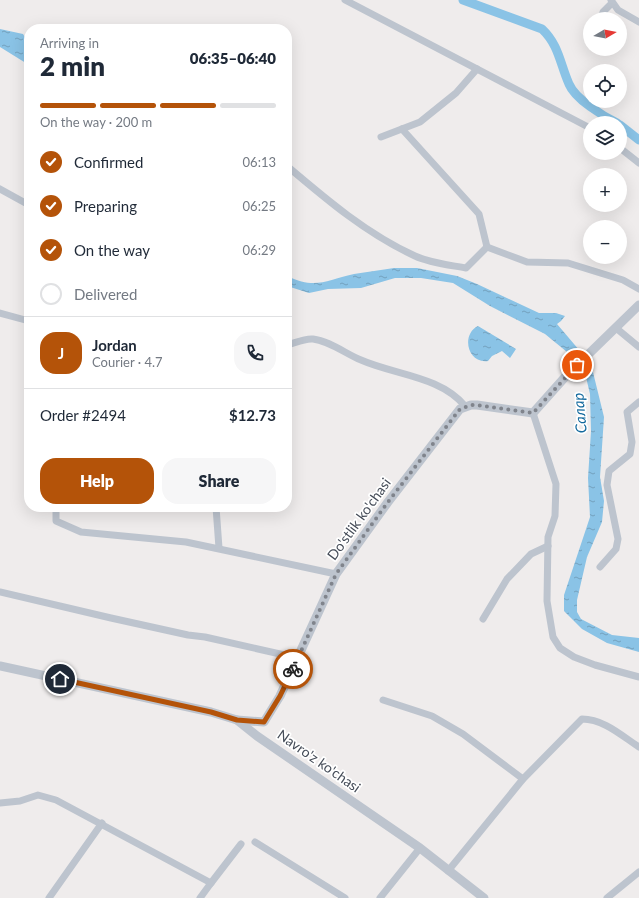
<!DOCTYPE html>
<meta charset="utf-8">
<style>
:root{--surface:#fff;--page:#f6f6f7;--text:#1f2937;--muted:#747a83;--line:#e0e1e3;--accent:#b45309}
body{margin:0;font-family:Lato,sans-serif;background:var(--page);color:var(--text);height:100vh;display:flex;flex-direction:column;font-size:15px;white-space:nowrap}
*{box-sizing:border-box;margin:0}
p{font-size:13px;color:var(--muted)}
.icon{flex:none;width:22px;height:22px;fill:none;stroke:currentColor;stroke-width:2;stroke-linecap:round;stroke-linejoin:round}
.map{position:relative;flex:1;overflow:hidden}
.details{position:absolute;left:24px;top:24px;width:268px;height:488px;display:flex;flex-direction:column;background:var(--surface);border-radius:16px;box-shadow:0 4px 16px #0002}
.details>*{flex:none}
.needle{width:26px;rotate:80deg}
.buttons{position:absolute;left:583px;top:12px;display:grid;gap:8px}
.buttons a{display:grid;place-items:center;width:44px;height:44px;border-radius:50%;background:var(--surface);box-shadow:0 4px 16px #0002;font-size:20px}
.pin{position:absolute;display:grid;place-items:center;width:34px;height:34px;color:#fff;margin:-17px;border:2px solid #fff;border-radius:50%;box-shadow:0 1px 4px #0007}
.courier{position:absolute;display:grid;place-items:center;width:40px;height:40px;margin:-20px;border:3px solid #b45309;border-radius:50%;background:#fff;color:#222;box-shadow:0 1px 5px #0007}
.headline em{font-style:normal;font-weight:800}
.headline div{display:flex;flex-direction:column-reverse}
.headline{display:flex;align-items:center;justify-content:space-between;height:68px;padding:0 16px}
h1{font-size:26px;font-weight:800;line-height:30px}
.bar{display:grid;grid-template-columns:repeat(4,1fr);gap:6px 4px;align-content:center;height:48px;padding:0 16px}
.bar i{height:5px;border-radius:3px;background:var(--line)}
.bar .on{background:var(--accent)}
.bar p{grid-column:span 4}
.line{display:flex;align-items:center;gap:10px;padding:0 16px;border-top:1px solid var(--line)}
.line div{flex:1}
.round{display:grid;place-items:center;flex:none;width:42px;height:42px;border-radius:16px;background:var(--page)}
ol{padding:0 16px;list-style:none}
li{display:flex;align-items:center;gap:12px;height:44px}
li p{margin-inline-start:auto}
li .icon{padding:4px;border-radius:50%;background:var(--accent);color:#fff;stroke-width:4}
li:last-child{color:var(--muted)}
li i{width:22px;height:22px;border:2px solid var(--line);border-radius:50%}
.button{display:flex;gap:8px;margin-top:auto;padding:8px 16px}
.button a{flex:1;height:46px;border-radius:16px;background:var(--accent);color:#fff;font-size:16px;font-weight:800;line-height:46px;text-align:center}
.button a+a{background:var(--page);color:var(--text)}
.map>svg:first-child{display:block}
.water{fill:url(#water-ripples)}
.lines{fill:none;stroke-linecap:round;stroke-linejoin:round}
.canal{stroke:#8ac3e6;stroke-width:9}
.minor{stroke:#bdc4ce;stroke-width:7}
.tertiary{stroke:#bdc4ce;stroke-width:9}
.done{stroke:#80848c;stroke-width:4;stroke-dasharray:0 7.2}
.route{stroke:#b45309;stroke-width:5}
.labels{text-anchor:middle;stroke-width:3.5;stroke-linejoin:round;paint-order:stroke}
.street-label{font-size:14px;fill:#454c58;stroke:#fff}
.water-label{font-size:15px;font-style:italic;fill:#13699d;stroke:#fff}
</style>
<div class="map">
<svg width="639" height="898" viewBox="0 0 639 898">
<defs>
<pattern id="water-ripples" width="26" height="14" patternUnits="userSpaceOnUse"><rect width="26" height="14" fill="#8ac3e6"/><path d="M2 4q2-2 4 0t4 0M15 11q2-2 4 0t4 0" fill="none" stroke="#73a1bd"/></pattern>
</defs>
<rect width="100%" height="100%" fill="#efecec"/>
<g class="water">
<polygon points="106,24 134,29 94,29"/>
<polygon points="0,29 23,34 29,44 29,65 0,47"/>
<path d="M394,268H417L457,276L477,284L539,313H556L565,316L561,321L557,324L591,364L604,417L600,477L604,501L602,522L587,557L577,600V612L581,619L612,635L639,638V652L607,643L582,629L564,611V595L590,517L588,478L591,431L590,394L585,373L567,352L545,334L490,306L453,283L421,278H395L361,288L328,289L309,293L287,286V276C316,290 326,280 354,274C367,272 381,270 394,268Z"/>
<path d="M478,326L516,349L510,358L502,351L492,356L488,361C467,364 461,334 478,326Z"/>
</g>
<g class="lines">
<g class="canal">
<path d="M463,0L542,29C559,45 560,64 569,84C575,99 603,116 617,123"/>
<polyline points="620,125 639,140"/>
</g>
<g class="minor">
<polyline points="345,0 590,128"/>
<polyline points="611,0 618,10 639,22"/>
<polyline points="602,19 603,12 612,3"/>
<polyline points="402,129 479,214 487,247"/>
<polyline points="381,137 420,122 456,93 477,69"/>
<polyline points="620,148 639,163"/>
<path d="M287,166C327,200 367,234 415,256C430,263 450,265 466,268L487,247"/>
<polyline points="0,189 29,205"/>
<polyline points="487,247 527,262 568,263 623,280 639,289"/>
<polyline points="0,313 29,321"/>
<polyline points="616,328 639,347"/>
<path d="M287,345C295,343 305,338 313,339C330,341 346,354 361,360C395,375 440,376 465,406"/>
<polyline points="533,413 556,484 555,516 548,537 547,601 553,637 560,648 574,657 595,665 639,677"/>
<polyline points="56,507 56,521 81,532 186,542 336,574"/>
<polyline points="216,507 219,548"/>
<polyline points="600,567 616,549 618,539 607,485 609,471 630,454 632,442 627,412 639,402"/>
<polyline points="0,592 111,618 188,635 205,637 298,658"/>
<polyline points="483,619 507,579 531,554 548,546"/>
<polyline points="383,700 432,716 463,734 523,779"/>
<polyline points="0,803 20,801 38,795 56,800 211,883 200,898"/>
<polyline points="255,842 345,898"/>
<path d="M448,871L523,779L582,719C604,719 622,736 639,747"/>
<polyline points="211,883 241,844"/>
<polyline points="49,898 102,823"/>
<polyline points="380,898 420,848"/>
<polyline points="607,898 639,872"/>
</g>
<g class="tertiary">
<polyline points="0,666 211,712 237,720 257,736 420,848 484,898"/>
<polyline points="237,720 264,722 280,696 336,574 388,502 460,409 471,405 477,405 533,413 566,376 639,305"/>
</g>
</g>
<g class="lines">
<polyline class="done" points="293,669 336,574 388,502 460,409 471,405 477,405 533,413 577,365"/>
<polyline class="route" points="60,679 211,712 237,720 264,722 280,696 293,669"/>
</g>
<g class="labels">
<g class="street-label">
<text transform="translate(359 519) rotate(-54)" y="5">Do'stlik ko'chasi</text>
<text transform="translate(319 761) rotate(35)" y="5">Navro'z ko'chasi</text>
</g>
<g class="water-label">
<text transform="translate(580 413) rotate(-95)" y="5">Салар</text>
</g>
</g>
</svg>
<div class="buttons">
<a><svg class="needle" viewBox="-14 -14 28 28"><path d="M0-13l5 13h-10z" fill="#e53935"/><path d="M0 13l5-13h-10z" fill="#747a83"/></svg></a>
<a><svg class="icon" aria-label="locate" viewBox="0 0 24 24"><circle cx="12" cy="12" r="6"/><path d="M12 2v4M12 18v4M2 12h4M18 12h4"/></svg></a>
<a><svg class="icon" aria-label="layers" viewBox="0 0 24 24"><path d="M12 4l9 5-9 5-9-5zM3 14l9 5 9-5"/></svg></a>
<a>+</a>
<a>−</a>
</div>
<div class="pin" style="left:577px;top:365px;background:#ea580c"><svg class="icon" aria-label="bag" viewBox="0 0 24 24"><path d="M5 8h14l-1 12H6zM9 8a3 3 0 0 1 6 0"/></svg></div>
<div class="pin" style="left:60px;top:679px;background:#1f2937"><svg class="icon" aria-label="home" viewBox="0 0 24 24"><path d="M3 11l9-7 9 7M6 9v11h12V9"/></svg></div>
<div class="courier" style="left:293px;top:669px"><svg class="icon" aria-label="bike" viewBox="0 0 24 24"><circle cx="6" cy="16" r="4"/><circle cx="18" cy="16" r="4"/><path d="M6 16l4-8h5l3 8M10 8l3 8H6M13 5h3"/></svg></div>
<section class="details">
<div class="headline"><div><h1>2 min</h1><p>Arriving in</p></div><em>06:35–06:40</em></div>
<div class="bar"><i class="on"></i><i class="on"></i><i class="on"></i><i></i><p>On the way · 200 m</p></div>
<ol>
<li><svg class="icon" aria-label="check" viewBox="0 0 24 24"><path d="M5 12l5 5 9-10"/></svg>Confirmed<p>06:13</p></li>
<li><svg class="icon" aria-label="check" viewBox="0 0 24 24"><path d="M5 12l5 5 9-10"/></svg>Preparing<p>06:25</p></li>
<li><svg class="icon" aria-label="check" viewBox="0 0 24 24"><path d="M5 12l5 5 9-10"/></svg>On the way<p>06:29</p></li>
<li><i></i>Delivered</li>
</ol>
<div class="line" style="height:72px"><b class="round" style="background:var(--accent);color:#fff">J</b><div><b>Jordan</b><p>Courier · 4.7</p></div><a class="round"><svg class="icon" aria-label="phone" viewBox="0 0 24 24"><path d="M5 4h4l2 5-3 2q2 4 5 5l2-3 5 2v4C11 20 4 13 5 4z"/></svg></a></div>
<div class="line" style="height:52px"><div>Order #2494</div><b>$12.73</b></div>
<div class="button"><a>Help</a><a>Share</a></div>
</section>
</div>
